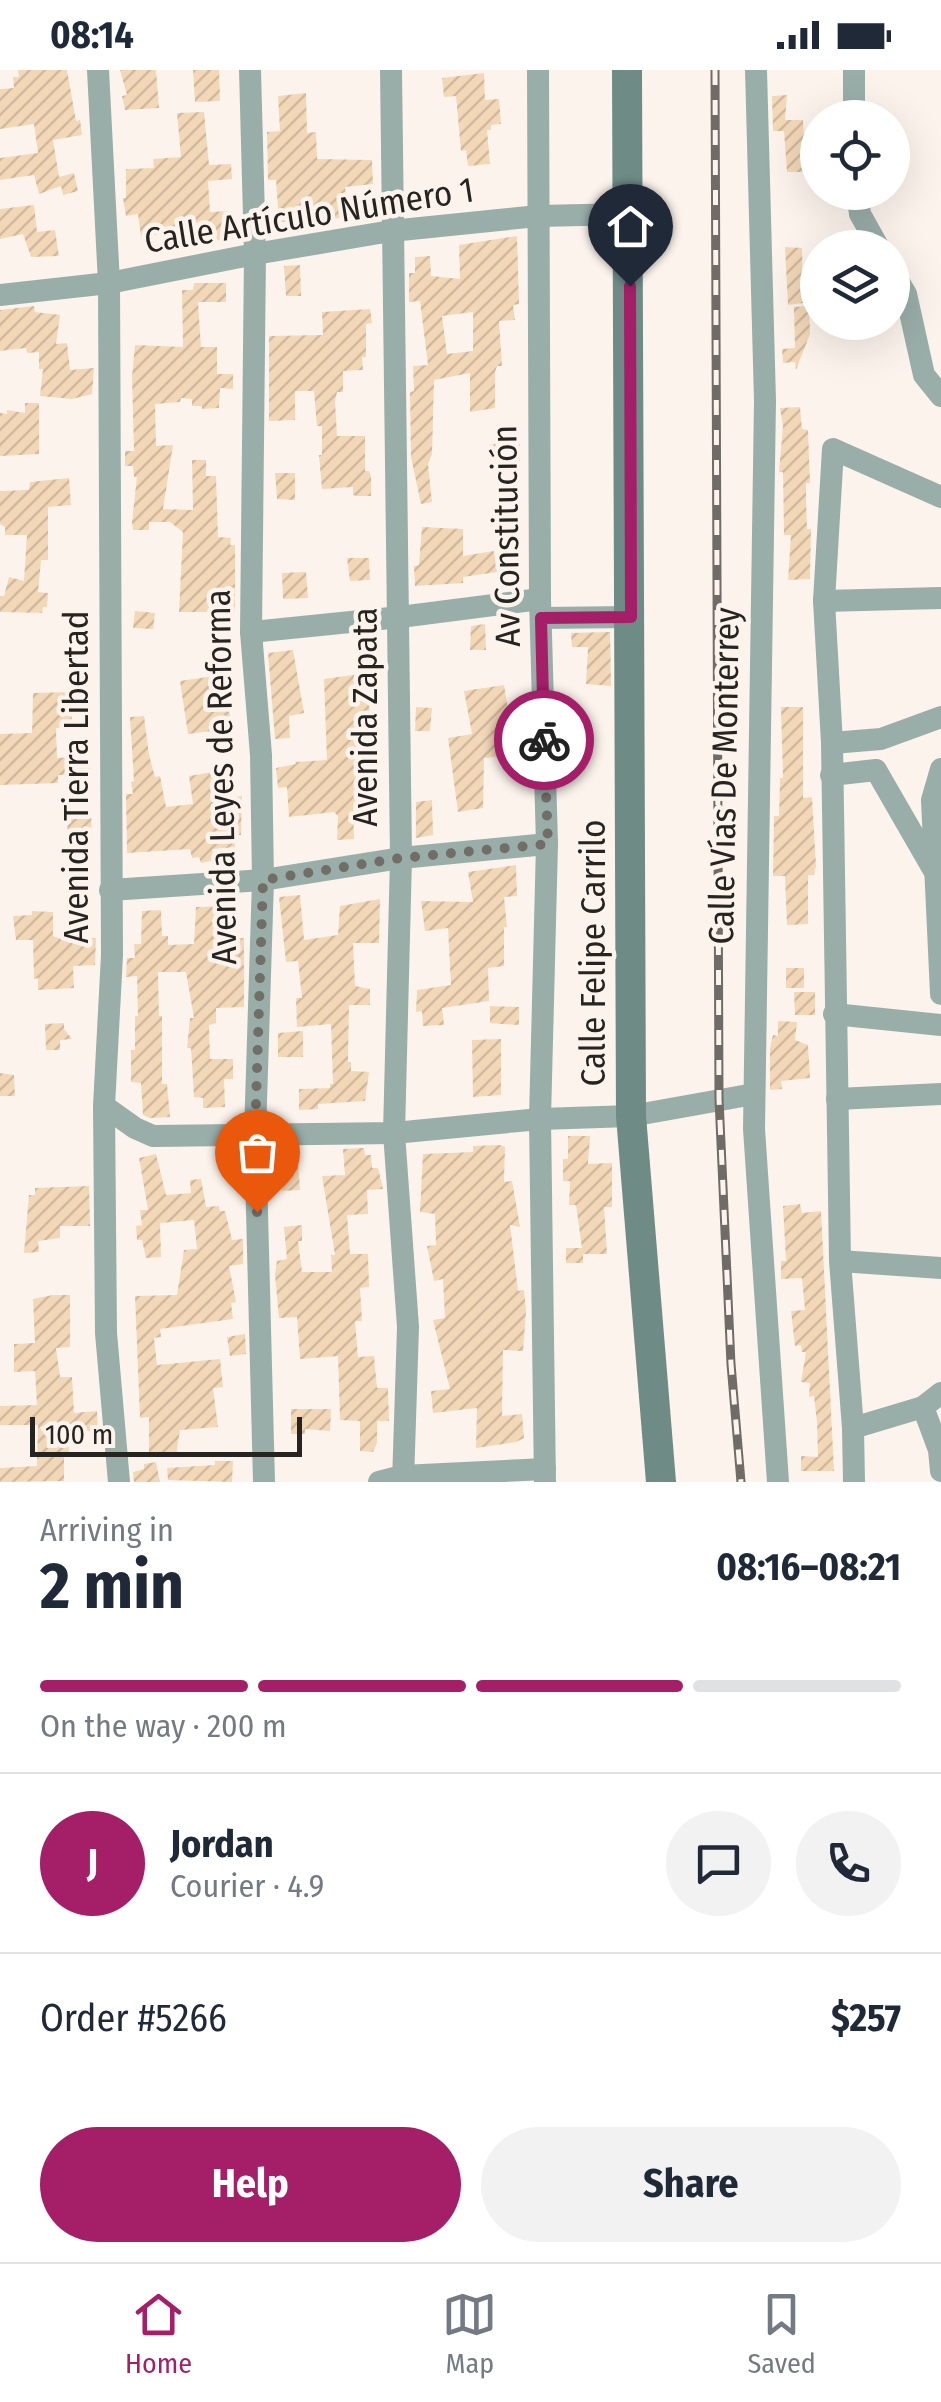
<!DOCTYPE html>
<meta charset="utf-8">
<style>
:root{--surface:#fff;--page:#f2f2f3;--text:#1f2937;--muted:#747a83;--line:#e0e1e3;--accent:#a51e68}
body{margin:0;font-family:"Fira Sans Condensed",sans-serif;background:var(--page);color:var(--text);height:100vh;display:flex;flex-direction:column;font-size:38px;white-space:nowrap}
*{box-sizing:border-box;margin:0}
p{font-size:32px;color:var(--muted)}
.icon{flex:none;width:55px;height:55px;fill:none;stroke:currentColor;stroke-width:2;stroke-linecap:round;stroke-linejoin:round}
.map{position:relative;height:1412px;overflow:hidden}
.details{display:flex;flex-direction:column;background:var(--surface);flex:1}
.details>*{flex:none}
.controls{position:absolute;left:800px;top:30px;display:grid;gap:20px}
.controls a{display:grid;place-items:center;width:110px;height:110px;border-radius:50%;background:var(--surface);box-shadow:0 10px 40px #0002;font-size:50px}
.scale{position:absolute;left:30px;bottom:25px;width:272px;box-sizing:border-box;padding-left:10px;border:5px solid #262420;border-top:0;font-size:28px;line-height:35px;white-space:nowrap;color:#262420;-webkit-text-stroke:8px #fcf4ec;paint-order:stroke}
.pin{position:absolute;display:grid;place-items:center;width:85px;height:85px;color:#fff;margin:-102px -42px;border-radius:50% 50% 50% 0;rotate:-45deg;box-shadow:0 0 10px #0007}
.pin .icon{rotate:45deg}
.courier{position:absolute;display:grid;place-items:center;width:100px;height:100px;margin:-50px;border:8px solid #a51e68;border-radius:50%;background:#fff;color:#222;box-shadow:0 2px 12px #0007}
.headline em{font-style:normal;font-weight:700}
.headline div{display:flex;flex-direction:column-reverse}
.headline{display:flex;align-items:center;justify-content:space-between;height:170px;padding:0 40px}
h1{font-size:65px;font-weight:700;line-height:75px}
.bar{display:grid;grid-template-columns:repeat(4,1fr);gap:15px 10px;align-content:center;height:120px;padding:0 40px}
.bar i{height:12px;border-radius:8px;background:var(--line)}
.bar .on{background:var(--accent)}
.bar p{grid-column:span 4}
.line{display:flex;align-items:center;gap:25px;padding:0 40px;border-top:2px solid var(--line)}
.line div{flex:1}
.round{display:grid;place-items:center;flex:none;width:105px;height:105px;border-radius:52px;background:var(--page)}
.primary-button{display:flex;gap:20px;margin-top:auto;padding:20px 40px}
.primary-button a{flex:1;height:115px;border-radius:60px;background:var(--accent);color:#fff;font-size:40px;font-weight:700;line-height:115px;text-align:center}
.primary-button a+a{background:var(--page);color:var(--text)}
.status{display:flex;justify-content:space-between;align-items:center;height:70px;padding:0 50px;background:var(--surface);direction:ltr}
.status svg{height:28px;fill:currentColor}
.menu{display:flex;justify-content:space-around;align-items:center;height:140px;border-top:2px solid var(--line);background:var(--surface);font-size:28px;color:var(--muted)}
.menu a{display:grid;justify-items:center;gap:5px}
.menu .on{color:var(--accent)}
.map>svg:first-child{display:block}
.building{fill:url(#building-hatch);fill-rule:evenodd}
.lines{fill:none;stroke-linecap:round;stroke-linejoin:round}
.street{stroke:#9aaea9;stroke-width:22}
.secondary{stroke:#6e8c85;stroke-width:30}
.rail-casing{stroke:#6f6b66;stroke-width:9}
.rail{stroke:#fcf4ec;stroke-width:5;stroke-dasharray:15;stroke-linecap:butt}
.done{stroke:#716d67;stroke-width:10;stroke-dasharray:0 18}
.route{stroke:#a51e68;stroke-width:12}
.labels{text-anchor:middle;stroke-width:9;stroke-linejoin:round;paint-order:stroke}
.street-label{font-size:35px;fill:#262420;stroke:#fcf4ec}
</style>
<div class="status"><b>08:14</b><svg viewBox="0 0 49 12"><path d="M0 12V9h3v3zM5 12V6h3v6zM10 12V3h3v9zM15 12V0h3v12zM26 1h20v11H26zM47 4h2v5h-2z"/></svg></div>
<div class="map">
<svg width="941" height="1412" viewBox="0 0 941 1412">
<defs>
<pattern id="building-hatch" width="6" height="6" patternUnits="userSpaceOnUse" patternTransform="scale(2.5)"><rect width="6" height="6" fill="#f3d8b8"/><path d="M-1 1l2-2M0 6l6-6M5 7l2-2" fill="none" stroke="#d0b99e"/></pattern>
</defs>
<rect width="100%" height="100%" fill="#fcf4ec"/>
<g class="building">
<polygon points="18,0 67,0 76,51 80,50 82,65 53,70 59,107 74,103 78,121 63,125 61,116 39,124 34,105 0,110 0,88 38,83 34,54 0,59 0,19 14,18 13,7 19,7"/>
<polygon points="120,0 156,0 159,38 125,40 122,26 127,25"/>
<polygon points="193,0 219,0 220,31 195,32"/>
<polygon points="484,3 485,30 499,29 501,54 491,55 491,60 487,60 490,94 468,96 466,80 461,81 456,26 444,27 442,8"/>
<polygon points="306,23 307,63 316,62 317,89 372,90 373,114 345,117 348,146 342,148 279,152 276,110 268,110 267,62 280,61 278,26"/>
<polygon points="787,25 785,50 803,50 804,66 810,67 810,93 803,93 804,102 787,102 784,61 773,61 772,26"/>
<polygon points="204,42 209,95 231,94 232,109 208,111 210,142 232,141 233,169 182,173 181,162 141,167 138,144 126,146 123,128 126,128 126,99 154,98 153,89 181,87 177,43"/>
<polygon points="34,135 37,162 55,160 59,186 31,187 23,164 0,169 0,139"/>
<path d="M517,166L519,234L513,235L515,250L499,251L502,296H497L495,302V338L470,342V303L434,310L432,384L428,394L432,432L421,434L411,387L410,322L414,321L413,296L428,295L420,231L409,232V203H415V187L430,186L431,206L460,209L459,175ZM473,242V281L447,284L442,246Z"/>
<polygon points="785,177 802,178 803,233 788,235"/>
<polygon points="300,195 301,226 286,226 284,196"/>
<polygon points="194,213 226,213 226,232 198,232 201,277 217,277 217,304 233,304 233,319 220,318 219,338 202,339 202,336 192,336 192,329 181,328 180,332 155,334 156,376 173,375 163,439 193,440 192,390 206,390 206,406 216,406 218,467 231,468 230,475 235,475 235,542 179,542 183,462 170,452 149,452 149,460 133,460 132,452 137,407 134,407 133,396 125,396 125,381 134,381 132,306 135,275 183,277 182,220 193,220"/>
<polygon points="34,236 35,242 60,245 56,274 67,273 70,300 94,298 92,324 72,329 40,326 43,299 39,299 39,282 27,283 26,278 0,281 0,240"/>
<polygon points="809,236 810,264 796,300 795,292 783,293 782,279 795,278 794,237"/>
<polygon points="370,239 372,253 366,254 366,287 362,287 363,300 343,301 343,322 337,322 335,331 337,366 365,366 365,401 369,401 371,407 371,426 357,426 353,425 353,417 322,419 319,385 322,385 322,356 317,356 314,321 295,321 295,350 269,351 269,266 323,265 322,242"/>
<polygon points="25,333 39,333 39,384 0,386 0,343 7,344 7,340 25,343"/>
<polygon points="800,337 802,359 808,360 810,413 806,413 806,429 807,459 811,459 810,509 788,510 791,465 784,465 783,402 779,402 783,356 780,338"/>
<polygon points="520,370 520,394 491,394 489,375"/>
<polygon points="275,403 295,403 295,430 277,429"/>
<polygon points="69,408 71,435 48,437 48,490 41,490 38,522 48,523 47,537 43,537 42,543 0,542 0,526 4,526 9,507 24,511 27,465 5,465 5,457 0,454 0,421 29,420 30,412"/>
<polygon points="422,457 463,459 463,486 494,481 497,502 463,507 463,513 415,516 414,496 419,495"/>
<polygon points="347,488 369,488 370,510 350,511"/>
<polygon points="306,502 308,528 283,529 282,503"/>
<polygon points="135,541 155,543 153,559 133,558"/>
<polygon points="485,554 486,580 470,580 471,556"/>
<polygon points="610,562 611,616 586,614 588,577 572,577 571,563"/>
<polygon points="378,568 380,619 367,621 374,670 368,671 369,675 357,677 365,738 353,738 354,769 337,770 338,746 334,742 289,747 287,717 278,718 276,698 296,694 295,692 327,690 324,609 367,603 364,570"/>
<polygon points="293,580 304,643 289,646 290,668 275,669 268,583"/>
<polygon points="214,606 231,647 212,655 212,661 188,664 180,611"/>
<polygon points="504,615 510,651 519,650 522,684 484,688 483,738 458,742 448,668 472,664 464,621"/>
<polygon points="71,622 72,658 56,658 57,688 90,686 91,704 58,705 58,713 0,715 0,664 32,663 33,623"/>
<polygon points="416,637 432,638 430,661 415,661"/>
<polygon points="781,637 803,637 803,728 812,727 816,796 814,805 808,805 808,854 787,855 785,806 773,806 774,746 779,746 780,708 783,708"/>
<polygon points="144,646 149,685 155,707 160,706 166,737 193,734 189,706 225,700 230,728 242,726 241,765 234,765 235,777 212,779 215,790 201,793 199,787 192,788 190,779 127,783 126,724 133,724 131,712 134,711 130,647"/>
<polygon points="432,730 433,765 416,768 416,732"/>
<polygon points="91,740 92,769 68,771 67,745"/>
<polygon points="516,795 517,826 504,827 507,857 504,857 504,896 488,898 489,931 442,938 444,955 423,956 422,941 416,942 417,920 451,915 448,858 425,861 421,831 473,832 468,802"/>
<polygon points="300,825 304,870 338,865 340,836 380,829 379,873 353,873 355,916 370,919 370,935 349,935 348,992 351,992 351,1001 369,1002 365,1031 318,1034 318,1039 299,1040 299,1019 330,1018 330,1014 333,1014 331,954 297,957 296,928 302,928 298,891 286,892 279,827"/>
<polygon points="230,836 228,858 234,858 234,868 244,868 244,937 216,938 216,953 209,955 210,989 233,989 233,1009 224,1009 225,1037 203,1038 203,1028 194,1027 191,978 187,978 190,948 194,948 186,902 158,902 159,946 162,946 162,1014 167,1014 170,1047 150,1048 143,1045 141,1013 131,1012 131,980 135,980 135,946 138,946 137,906 126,907 127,888 135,888 134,874 141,874 142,841 161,840 162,866 168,866 168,875 194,874 196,837"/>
<polygon points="32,841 53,842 53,866 58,868 96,868 95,895 73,896 74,918 38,920 38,908 34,909 33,870 16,870 13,846 32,845"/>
<rect x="786" y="898" width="18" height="20"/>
<polygon points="794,922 815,922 815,945 795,945"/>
<polygon points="490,936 519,937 519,955 490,953"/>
<polygon points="778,951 797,952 795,970 808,975 810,1008 781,1011 782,1019 770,1020 770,978 773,965 778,966"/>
<polygon points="64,953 64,959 72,969 60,970 60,980 46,980 45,954"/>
<polygon points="303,961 303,987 278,987 278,963"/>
<polygon points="501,969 501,1025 473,1027 472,970"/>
<polygon points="0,1003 14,1005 15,1026 0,1026"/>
<polygon points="568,1066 590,1066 588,1094 612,1093 612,1137 604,1137 607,1184 583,1184 583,1193 566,1193 566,1178 582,1178 576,1135 569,1135 570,1111 563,1111 563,1089 568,1089"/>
<polygon points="500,1075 505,1077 504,1112 512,1111 520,1157 510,1155 518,1221 524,1220 526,1241 523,1281 503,1280 502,1346 522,1344 524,1368 516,1372 476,1378 477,1338 433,1343 431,1321 450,1319 433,1250 445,1248 443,1209 434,1211 427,1176 436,1175 435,1144 420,1142 423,1084 473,1082 473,1076"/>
<polygon points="364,1078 365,1085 371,1085 372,1098 378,1098 383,1119 367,1120 368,1144 347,1145 350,1184 368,1184 369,1217 360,1218 362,1251 355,1251 358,1287 374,1286 377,1318 388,1318 389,1351 377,1351 377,1373 373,1382 360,1381 360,1351 340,1350 338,1286 300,1289 297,1247 279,1248 275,1205 277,1191 287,1189 284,1157 302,1155 302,1171 298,1171 302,1202 332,1202 331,1185 335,1185 322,1106 345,1105 343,1079"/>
<polygon points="279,1079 297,1079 300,1120 282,1121"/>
<polygon points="156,1084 166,1125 191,1123 190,1110 201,1109 206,1137 219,1136 220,1141 225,1141 232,1170 243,1169 243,1194 229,1196 236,1232 231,1233 233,1249 160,1259 161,1267 154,1268 157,1295 220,1289 223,1317 213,1318 218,1357 180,1360 176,1386 149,1383 149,1347 140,1348 135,1226 177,1225 184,1180 197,1179 194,1150 160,1153 161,1187 146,1188 142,1170 137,1170 136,1156 142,1155 140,1140 148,1140 139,1088"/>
<polygon points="89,1116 90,1156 60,1156 60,1168 38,1171 39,1182 24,1183 29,1125 35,1125 35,1118"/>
<polygon points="800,1134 802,1143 821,1141 834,1401 801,1401 801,1386 818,1387 817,1352 814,1326 809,1327 810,1313 801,1312 806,1282 802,1282 801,1275 795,1276 791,1241 805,1240 802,1208 781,1209 781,1191 786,1191 783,1136"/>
<polygon points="53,1225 70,1225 70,1277 56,1278 60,1307 72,1307 74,1343 97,1341 98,1361 69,1361 69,1385 64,1385 64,1411 0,1412 0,1398 37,1396 38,1355 0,1355 0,1336 37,1335 35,1301 14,1302 14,1274 35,1273 33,1229"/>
<polygon points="245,1264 246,1284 230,1286 227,1267"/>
<polygon points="291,1339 331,1339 330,1361 305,1359 305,1364 291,1364"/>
<polygon points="215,1391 233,1391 232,1412 168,1410 167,1398 215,1395"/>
<polygon points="156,1392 160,1412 134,1412 133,1402 144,1399 144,1394"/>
</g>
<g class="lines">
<g class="street">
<polyline points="98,0 109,213 112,885 104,1036 106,1263 119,1412"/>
<polyline points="250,0 255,184 251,562 261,685 263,810 255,1064 264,1412"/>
<polyline points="391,0 401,788 394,1063 408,1257 403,1412"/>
<polyline points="538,0 540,529 547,774 540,1049 545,1412"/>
<polyline points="756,0 765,331 754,1059 778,1412"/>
<polyline points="854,48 854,0"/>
<polyline points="857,122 860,144 879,178"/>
<polyline points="892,200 906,224 924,305 941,326"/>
<polyline points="0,225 109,213 255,184 391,161 538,146 629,144"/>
<polyline points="824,531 941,528"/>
<polyline points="541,548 631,547"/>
<polyline points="251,562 400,547 540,529"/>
<polyline points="832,673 881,669 941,647"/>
<polyline points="941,699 932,730 941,924"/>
<polyline points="831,705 876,700 933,799"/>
<polyline points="110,820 263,810 401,788 547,774"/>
<polyline points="834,944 941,955"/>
<polyline points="837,1029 941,1024"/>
<polyline points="104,1036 135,1058 153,1066 394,1063 540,1049 631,1046 754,1024"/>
<polyline points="840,1191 941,1198"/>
<polyline points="923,1337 939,1380 941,1401"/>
<polyline points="853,1358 923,1337 941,1323"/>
<polyline points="379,1412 402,1406 545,1399"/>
<polyline points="854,1412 853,1358 840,1191 832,673 824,531 833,379 941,427"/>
</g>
<polyline class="secondary" points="627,0 631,1046 661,1412"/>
<g class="rail-casing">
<polyline id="rail" points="715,0 719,1029 731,1294 741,1412"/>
</g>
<use href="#rail" class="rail"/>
</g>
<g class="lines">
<polyline class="done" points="257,1142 255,1064 263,810 401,788 548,774 544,670"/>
<polyline class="route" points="544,670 541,548 631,547 630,216"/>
</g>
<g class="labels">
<g class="street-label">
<text transform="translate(309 145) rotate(-9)" y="12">Calle Artículo Número 1</text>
<text transform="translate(506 466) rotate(-91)" y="12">Av Constitución</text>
<text transform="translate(365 647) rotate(-90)" y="12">Avenida Zapata</text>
<text transform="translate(724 706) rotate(-89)" y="12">Calle Vías De Monterrey</text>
<text transform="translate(76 707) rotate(-90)" y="12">Avenida Tierra Libertad</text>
<text transform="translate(221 707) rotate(-91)" y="12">Avenida Leyes de Reforma</text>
<text transform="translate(593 883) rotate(-90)" y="12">Calle Felipe Carrilo</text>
</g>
</g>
</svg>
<div class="controls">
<a><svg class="icon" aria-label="locate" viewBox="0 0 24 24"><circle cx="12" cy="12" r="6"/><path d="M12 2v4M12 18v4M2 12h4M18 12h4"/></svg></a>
<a><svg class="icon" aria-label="layers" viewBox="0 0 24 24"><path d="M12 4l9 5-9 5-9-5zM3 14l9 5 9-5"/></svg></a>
</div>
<div class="scale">100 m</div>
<div class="pin" style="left:257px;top:1142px;background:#ea580c"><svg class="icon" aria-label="bag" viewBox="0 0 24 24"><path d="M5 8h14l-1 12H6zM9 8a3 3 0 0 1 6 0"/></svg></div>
<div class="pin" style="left:630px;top:216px;background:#1f2937"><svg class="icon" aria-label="home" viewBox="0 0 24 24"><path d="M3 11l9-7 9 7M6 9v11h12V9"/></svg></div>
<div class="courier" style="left:544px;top:670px"><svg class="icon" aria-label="bike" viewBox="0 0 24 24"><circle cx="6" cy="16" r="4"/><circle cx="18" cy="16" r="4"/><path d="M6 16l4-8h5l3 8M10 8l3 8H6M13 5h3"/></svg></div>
</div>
<section class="details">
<div class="headline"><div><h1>2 min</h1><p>Arriving in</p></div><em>08:16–08:21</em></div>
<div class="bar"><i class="on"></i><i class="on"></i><i class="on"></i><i></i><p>On the way · 200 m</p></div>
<div class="line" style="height:180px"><b class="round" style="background:var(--accent);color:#fff">J</b><div><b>Jordan</b><p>Courier · 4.9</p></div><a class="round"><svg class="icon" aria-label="chat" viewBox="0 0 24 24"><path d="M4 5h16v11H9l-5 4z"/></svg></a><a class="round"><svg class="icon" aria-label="phone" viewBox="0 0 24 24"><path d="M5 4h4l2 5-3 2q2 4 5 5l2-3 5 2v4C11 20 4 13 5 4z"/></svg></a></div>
<div class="line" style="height:130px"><div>Order #5266</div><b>$257</b></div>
<div class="primary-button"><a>Help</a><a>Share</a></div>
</section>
<nav class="menu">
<a class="on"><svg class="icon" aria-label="home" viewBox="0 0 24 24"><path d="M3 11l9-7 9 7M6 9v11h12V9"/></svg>Home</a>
<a><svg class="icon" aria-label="map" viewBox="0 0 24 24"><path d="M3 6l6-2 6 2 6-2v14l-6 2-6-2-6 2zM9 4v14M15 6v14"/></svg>Map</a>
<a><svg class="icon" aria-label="saved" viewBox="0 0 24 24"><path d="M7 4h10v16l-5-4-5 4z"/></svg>Saved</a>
</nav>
